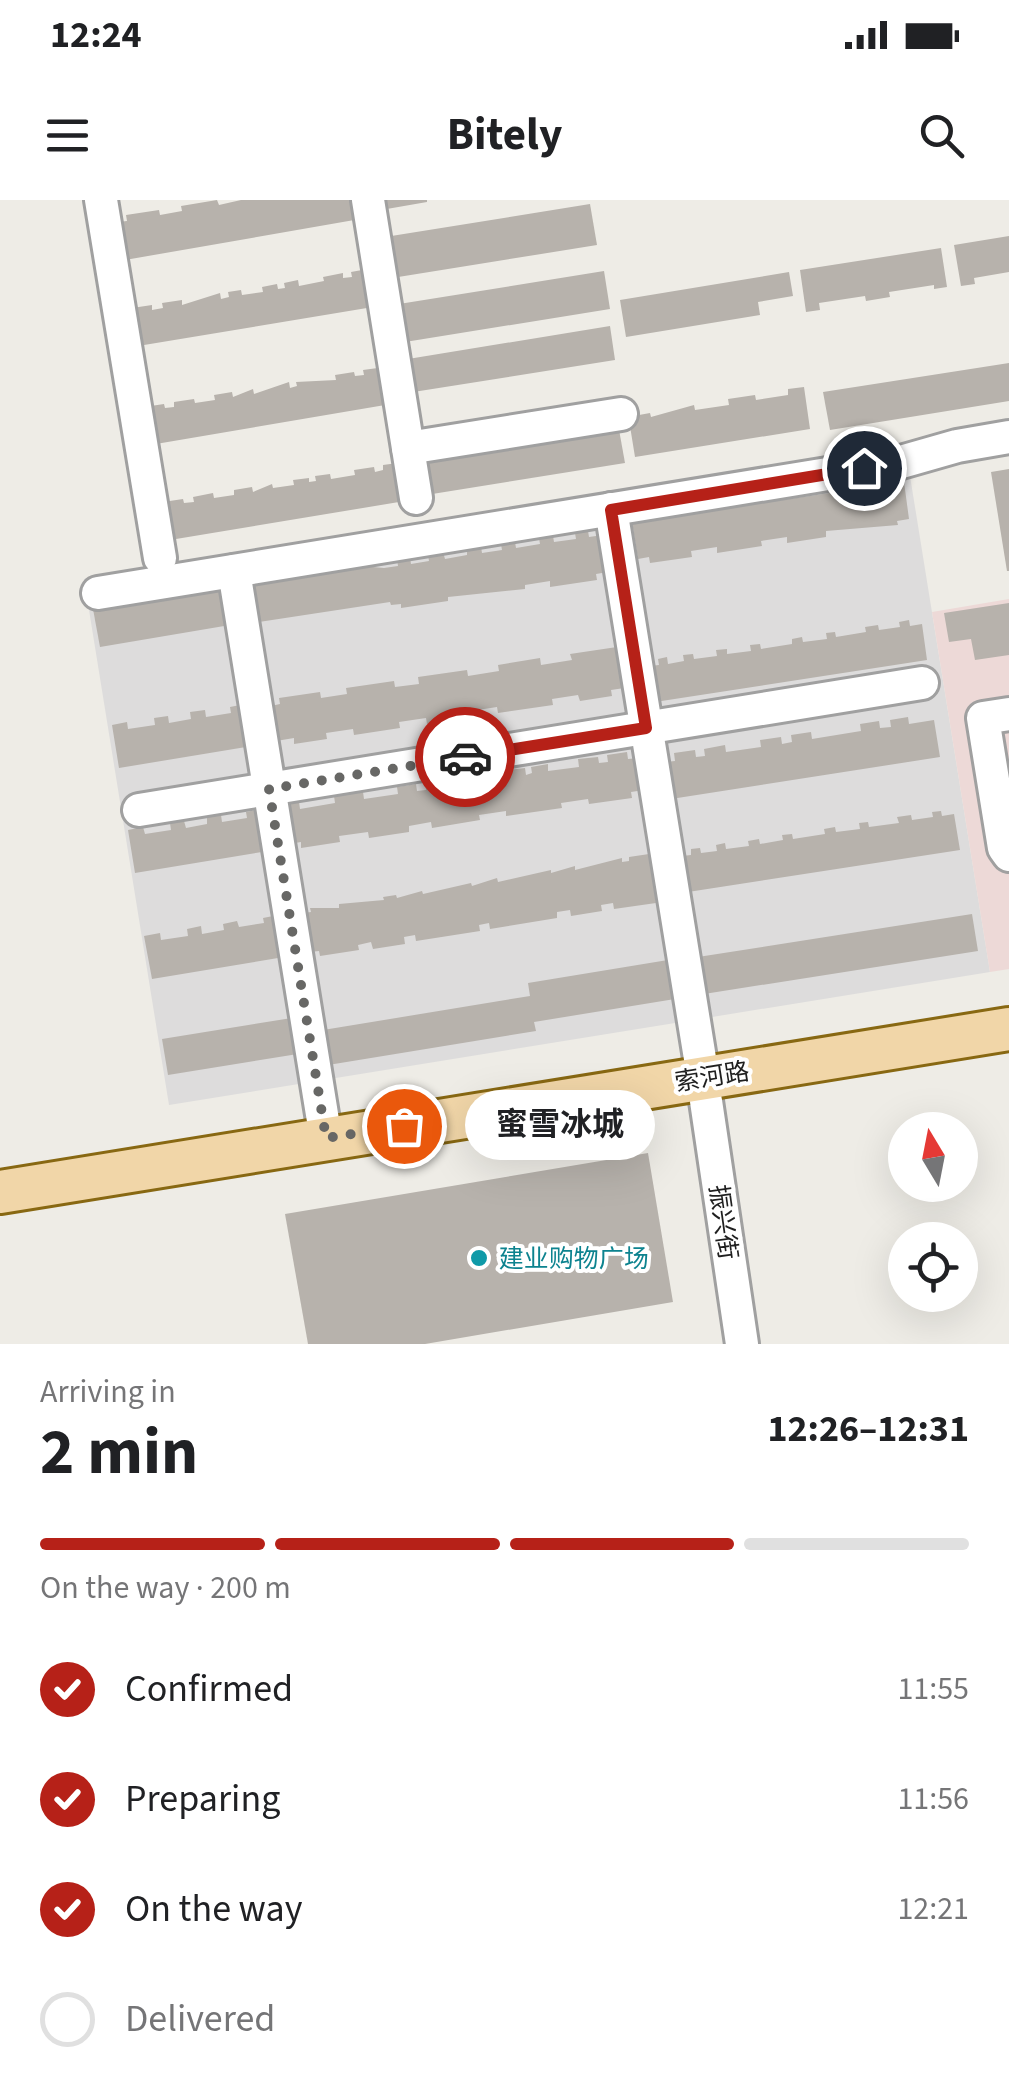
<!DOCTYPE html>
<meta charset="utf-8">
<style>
:root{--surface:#fff;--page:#f6f6f6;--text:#202124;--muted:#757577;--line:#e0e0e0;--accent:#b62118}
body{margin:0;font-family:"Source Sans 3","Noto Sans SC",sans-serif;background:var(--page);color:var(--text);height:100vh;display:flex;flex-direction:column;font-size:38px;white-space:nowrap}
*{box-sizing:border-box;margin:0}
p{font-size:32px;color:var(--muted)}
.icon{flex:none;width:55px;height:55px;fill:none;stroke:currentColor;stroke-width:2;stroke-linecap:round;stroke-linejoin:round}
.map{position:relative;height:1144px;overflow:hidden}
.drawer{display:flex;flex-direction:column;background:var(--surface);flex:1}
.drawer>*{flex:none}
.needle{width:65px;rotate:350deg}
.buttons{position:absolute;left:888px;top:912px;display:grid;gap:20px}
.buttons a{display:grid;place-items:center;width:90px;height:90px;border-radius:50%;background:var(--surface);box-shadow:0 10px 40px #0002;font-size:50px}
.pin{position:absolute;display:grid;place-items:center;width:85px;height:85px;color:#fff;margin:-42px;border:5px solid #fff;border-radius:50%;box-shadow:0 2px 10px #0007}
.courier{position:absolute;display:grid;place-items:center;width:100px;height:100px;margin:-50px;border:8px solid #b62118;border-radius:50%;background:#fff;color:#222;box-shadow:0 2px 12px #0007}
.bubble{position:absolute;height:70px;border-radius:35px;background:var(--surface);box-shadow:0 10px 40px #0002;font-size:32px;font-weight:700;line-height:70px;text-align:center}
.headline em{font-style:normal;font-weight:700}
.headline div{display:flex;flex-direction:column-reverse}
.headline{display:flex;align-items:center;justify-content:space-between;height:170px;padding:0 40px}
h1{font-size:65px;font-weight:700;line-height:75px}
.bar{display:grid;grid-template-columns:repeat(4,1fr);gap:15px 10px;align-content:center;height:120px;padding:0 40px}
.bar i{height:12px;border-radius:8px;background:var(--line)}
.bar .on{background:var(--accent)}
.bar p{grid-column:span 4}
ol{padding:0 40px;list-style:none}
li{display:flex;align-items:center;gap:30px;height:110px}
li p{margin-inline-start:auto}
li .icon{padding:10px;border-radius:50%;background:var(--accent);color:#fff;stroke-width:4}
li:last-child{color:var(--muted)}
li i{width:55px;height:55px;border:5px solid var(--line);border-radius:50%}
.status{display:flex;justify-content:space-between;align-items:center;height:70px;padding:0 50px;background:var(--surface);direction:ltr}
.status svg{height:28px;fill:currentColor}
header{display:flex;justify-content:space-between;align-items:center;height:130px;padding:0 40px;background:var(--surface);font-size:45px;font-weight:700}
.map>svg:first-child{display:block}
.residential{fill:#dddcdc}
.commercial{fill:#edd9d7}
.building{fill:#b7b2ac}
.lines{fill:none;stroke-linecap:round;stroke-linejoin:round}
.minor-casing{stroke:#a0a0a0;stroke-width:38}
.major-casing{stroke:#886812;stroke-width:48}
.minor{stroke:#fff;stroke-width:32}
.major{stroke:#f1d6a8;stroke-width:42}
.done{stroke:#676765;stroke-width:10;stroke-dasharray:0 18}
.route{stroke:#b62118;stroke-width:12}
.culture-dot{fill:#0f9aa8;stroke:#fff;stroke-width:4}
.labels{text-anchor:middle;stroke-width:8;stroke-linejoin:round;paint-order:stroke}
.street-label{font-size:25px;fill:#1f1f1f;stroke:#fff}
.culture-label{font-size:25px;fill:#0d838f;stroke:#fff;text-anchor:start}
</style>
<div class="status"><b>12:24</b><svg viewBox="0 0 49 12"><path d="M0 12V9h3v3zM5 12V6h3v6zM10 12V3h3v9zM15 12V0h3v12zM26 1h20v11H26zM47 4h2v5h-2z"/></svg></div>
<header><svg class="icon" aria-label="menu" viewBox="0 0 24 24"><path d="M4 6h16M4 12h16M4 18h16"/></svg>Bitely<svg class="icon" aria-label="search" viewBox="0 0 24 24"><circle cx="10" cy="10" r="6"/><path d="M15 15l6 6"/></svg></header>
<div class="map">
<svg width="1009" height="1144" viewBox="0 0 1009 1144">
<rect width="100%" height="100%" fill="#eeece6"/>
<polygon class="residential" points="905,245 990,772 169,905 84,379"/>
<polygon class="commercial" points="1009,399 1009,769 990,772 932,412"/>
<g class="building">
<polygon points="217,0 219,5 241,0 357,0 360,19 125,60 118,22 127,21 126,15 159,10 160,15 182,11 181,6"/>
<polygon points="379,0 427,0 427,2 381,10"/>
<polygon points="590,4 597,45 392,78 385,37"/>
<polygon points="1009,36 1009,72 974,78 975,84 961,86 954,45"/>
<polygon points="941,48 947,87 934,89 934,85 889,92 890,97 866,101 865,96 819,103 820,110 806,112 800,70"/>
<polygon points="373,68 379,106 138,146 132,108 152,105 152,110 163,108 162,103 182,100 182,105 220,93 221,99 229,97 228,92 241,90 242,95 263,92 262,87 277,84 278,89 285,88 284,83 298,80 299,86 324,81 323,77 343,73 343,78 352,77 351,72"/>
<polygon points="604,71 610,109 405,142 399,104"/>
<polygon points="789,72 793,96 758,102 760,115 626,137 620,100"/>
<polygon points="610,126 615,160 407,193 402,160"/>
<polygon points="1009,163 1009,201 830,230 823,192"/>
<polygon points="385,167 391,204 150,245 144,207 164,204 165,208 174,207 174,202 194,199 195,203 215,200 214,195 232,192 233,197 253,189 254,194 289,182 290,188 297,186 296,182 336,180 335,175 354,172 355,176 364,175 363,170"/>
<polygon points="804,187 810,229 635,257 629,220 639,219 639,215 650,213 651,217 694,205 695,210 729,205 728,199 755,195 756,200 788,195 788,189"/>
<polygon points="618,224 625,263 426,295 420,256"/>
<polygon points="405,262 411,300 170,340 163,302 183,299 184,303 194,302 193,297 213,293 214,298 234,295 234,290 252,287 253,292 272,284 273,288 294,285 293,280 309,278 309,282 316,281 315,276 330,274 331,279 355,275 354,270 374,267 375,272 383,270 383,265"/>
<polygon points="1009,269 1009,371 1007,371 991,272"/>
<polygon points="904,282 909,319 897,321 898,325 826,331 826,337 787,343 787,337 761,341 762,346 717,353 717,347 691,351 692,357 650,363 649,357 638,359 632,322"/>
<polygon points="588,331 589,337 603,335 608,372 596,374 597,380 550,387 550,381 525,385 525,389 448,397 448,401 401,408 401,404 391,405 390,402 252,423 246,386 256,385 256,380 290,380 289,374 303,372 303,378 325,374 324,369 338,367 338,372 372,362 373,367 384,368 398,366 397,359 410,358 411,364 429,361 428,355 443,352 445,359 467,355 467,349 481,347 482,353 502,350 501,344 515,342 516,348 540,344 539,338 553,336 554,342 576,339 575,333"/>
<polygon points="220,382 236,424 100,447 93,409"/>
<polygon points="1009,403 1009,455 975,460 971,439 949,442 944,413"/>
<polygon points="909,420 910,426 922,424 927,460 655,502 650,466 659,465 658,459 667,457 668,464 684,461 683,455 693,454 694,459 717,456 716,450 727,449 727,454 751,451 750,445 760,444 761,449 792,444 792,439 802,437 803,442 827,439 826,433 835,432 836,437 866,432 865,427 878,425 879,430 900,427 899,422"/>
<polygon points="617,447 631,487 611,490 612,496 580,501 578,495 552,499 553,505 498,513 497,507 471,511 472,517 427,524 426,518 399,522 400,528 354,535 353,529 326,533 327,539 294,544 294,538 276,541 271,506 280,504 279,498 320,492 321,498 347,494 346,488 394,481 395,487 419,484 418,477 467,470 468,476 499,471 498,465 540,458 541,465 572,460 570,454"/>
<polygon points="245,504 252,546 119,568 112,525 127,522 128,529 155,525 154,518 168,516 169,523 191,519 190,512 205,510 206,517 231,513 230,507"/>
<polygon points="908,517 909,524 934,520 940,557 671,599 665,562 675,561 674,553 695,550 696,557 705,556 704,549 725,545 726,552 761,547 760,540 781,537 782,544 792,542 791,535 811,532 812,539 861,531 860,524 879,521 880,528 891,527 890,520"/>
<polygon points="627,552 628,559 639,558 644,590 631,592 632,598 589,604 588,599 561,603 562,608 506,616 506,611 479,615 480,620 432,628 431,622 409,626 409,632 369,638 368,632 339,636 340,642 301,648 301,642 289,644 282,604 299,602 300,609 335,603 334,596 363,592 364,599 398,594 397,587 416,584 417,591 426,590 425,583 446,579 447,587 455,585 454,578 474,575 475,582 508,577 507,570 525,568 526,575 532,573 531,567 548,564 548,571 579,567 578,559 598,557 599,563 608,562 607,555"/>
<polygon points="261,609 268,651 135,673 128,630 143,627 145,634 171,630 170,623 184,621 186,628 207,624 207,617 221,615 222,622 247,618 246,612"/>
<polygon points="941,611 942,616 954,614 960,650 688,692 682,656 691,655 691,649 700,648 701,653 717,651 716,645 725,643 726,649 749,646 748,641 759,639 760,644 783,640 782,635 792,634 793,639 825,634 824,629 835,627 836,632 860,629 859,623 868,622 869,627 899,623 897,617 911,615 912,620 933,617 932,612"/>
<polygon points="649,654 649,657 658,656 664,695 655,696 656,703 614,709 613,703 601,705 602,711 571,716 570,710 557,712 557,718 490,729 489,723 479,725 480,731 416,741 415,735 404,737 405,744 373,749 371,742 358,745 359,750 320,756 319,751 310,752 304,713 311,712 310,708 339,708 339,704 384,700 383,697 396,695 397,698 422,691 423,694 471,683 472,686 497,678 498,682 551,670 551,673 575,666 575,670 622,658 622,662 629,661 629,657"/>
<polygon points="972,714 978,751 704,794 698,757"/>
<polygon points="278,715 284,757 152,779 144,736 160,733 161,740 188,736 187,729 201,726 202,734 224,730 223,724 237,721 239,727 264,723 263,718"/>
<polygon points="674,759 681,798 534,822 536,831 322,866 317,831 530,796 528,783"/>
<polygon points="298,817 304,853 168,875 162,839"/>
<polygon points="648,953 673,1102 425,1144 308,1144 285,1014"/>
</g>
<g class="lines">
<g class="minor-casing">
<g id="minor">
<polyline points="101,0 160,358"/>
<polyline points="368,0 416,298"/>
<polyline points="408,248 621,214"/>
<polyline points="611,309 703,877"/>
<polyline points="234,371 326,939"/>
<polyline points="98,393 901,262 957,246 1009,237"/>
<polyline points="1009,514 983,518 1004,648 1009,655"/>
<polyline points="139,610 922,483"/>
<polyline points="706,901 742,1144"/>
</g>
</g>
<g class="major-casing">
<polyline id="major" points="0,992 1009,829"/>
</g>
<use href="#minor" class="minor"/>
<use href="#major" class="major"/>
</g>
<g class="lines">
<polyline class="done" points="404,926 326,938 269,589 465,557"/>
<polyline class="route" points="465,557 646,528 611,310 864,268"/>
</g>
<circle class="culture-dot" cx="479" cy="1058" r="10"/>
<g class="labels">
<g class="street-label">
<text transform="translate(712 876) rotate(-9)" y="9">索河路</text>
<text transform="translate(724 1022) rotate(82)" y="9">振兴街</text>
</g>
<g class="culture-label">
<text x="499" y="1067">建业购物广场</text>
</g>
</g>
</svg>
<div class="buttons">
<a><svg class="needle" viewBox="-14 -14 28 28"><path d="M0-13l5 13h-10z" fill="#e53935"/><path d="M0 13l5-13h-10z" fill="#757577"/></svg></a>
<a><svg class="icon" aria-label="locate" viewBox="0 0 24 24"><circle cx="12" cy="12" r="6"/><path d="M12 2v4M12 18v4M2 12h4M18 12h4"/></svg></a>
</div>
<div class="pin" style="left:404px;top:926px;background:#ea580c"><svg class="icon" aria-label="bag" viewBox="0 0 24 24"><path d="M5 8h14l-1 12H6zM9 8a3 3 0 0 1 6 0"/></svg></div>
<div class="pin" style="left:864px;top:268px;background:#1f2937"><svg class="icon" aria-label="home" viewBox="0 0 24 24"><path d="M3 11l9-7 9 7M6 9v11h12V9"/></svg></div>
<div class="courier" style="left:465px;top:557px"><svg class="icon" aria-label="car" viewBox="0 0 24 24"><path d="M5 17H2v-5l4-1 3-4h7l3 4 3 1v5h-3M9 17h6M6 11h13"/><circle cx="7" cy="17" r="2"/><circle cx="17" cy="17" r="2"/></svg></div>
<div class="bubble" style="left:465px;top:890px;width:190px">蜜雪冰城</div>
</div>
<section class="drawer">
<div class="headline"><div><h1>2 min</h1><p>Arriving in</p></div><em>12:26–12:31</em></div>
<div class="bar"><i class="on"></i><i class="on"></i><i class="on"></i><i></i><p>On the way · 200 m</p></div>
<ol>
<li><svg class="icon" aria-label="check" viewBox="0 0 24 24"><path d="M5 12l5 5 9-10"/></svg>Confirmed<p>11:55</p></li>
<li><svg class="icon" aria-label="check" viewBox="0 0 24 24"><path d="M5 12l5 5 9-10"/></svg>Preparing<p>11:56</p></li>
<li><svg class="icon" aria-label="check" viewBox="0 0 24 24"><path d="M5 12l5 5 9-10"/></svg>On the way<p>12:21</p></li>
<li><i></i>Delivered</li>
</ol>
</section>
